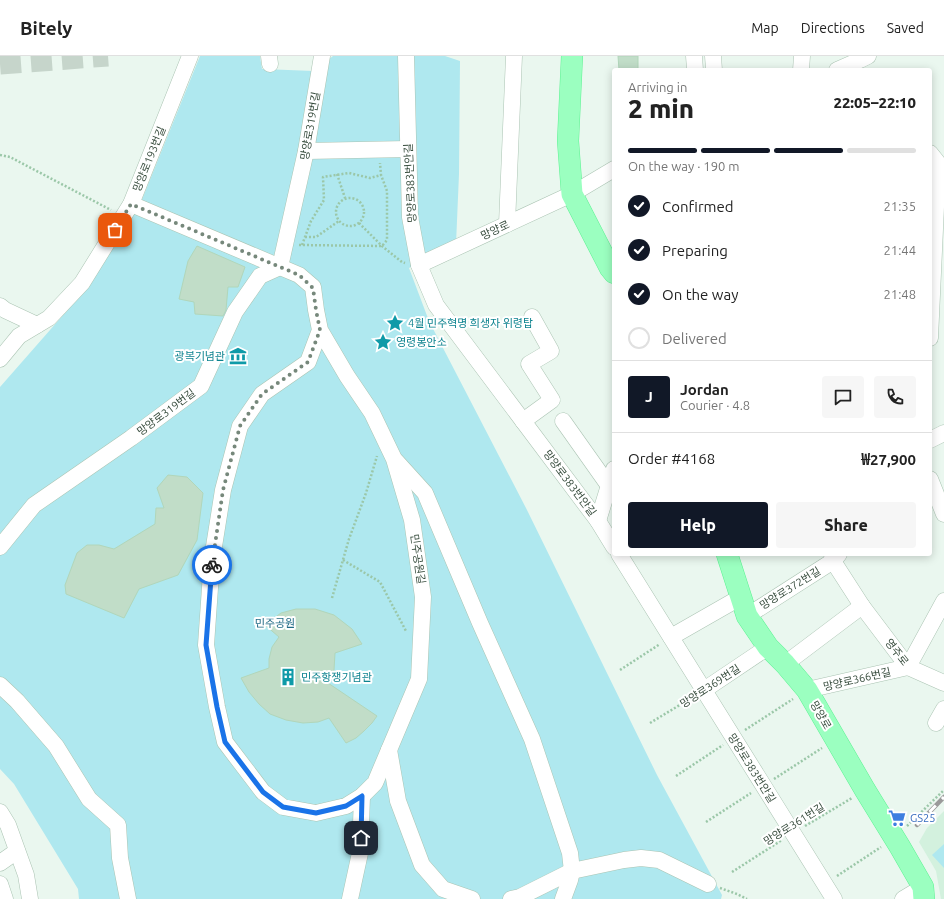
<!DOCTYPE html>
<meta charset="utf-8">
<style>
:root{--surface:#fff;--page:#f6f6f6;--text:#222;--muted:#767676;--line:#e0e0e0;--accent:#111827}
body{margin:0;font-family:Ubuntu,"Noto Sans KR",sans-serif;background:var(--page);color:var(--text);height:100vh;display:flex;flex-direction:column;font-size:15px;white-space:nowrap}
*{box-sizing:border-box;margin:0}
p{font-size:13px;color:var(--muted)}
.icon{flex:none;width:22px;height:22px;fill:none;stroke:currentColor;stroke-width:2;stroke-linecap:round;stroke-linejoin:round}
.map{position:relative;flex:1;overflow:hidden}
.sheet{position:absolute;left:612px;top:12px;width:320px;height:488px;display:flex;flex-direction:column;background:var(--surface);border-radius:4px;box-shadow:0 2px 10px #0003}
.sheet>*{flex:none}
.pin{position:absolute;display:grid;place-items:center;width:34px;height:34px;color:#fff;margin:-17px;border-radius:8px;box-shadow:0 2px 6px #0006}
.courier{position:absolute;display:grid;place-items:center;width:40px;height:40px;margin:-20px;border:3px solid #1a73e8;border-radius:50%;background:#fff;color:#222;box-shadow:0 1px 5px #0007}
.overview em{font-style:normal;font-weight:800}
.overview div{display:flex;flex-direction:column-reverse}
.overview{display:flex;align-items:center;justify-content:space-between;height:68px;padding:0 16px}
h1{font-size:26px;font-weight:800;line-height:30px}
.bar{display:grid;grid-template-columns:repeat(4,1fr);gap:6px 4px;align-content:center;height:48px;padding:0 16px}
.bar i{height:5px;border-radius:3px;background:var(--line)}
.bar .selected{background:var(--accent)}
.bar p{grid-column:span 4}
.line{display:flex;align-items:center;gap:10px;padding:0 16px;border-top:1px solid var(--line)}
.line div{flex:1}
.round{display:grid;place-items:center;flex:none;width:42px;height:42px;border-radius:4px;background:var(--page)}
ol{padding:0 16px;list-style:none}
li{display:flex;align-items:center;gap:12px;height:44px}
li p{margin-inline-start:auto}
li .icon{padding:4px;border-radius:50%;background:var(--accent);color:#fff;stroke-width:4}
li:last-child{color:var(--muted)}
li i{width:22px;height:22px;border:2px solid var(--line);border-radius:50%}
.primary-button{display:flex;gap:8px;margin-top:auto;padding:8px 16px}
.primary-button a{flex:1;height:46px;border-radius:4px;background:var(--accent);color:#fff;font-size:16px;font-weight:800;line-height:46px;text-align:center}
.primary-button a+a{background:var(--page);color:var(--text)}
header{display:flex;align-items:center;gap:24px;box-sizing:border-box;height:56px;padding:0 20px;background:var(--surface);border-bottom:1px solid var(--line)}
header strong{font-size:19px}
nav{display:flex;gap:22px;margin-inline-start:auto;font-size:14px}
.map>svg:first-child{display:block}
.education{fill:#d3f1de}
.green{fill:#afe8ef}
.building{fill:#c1ddc8;stroke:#b1d6ba}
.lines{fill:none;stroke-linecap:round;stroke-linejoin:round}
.major-tunnel{stroke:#c6d5cb;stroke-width:21;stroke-dasharray:21 10;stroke-linecap:butt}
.minor-casing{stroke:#abc4b3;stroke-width:17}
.major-casing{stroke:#5df292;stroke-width:22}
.path{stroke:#9bc7a8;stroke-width:2.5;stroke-dasharray:2 2;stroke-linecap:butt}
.minor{stroke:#fff;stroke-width:16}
.major{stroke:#9bffc0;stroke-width:21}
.rail-casing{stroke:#9a9a9a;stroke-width:4.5}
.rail{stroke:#fff;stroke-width:3;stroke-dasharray:9;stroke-linecap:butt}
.done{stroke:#76887b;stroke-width:4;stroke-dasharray:0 7.2}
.route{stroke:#1a73e8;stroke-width:5}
.labels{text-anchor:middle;stroke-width:4;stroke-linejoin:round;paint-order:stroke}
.street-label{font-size:11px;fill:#374c3d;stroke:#fff}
.culture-label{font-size:11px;fill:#0d838f;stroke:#fff;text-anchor:start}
.park-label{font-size:11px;fill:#226b86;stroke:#fff}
.shop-label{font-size:11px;fill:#366cbe;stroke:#fff;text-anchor:start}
</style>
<header>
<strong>Bitely</strong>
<nav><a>Map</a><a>Directions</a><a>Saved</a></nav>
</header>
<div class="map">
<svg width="944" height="843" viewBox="0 0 944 843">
<rect width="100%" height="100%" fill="#eaf7ef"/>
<polygon class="education" points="944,755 944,843 941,843 936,815 919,786 927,772"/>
<g class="green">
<polygon points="200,0 260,0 262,13 314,15 333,0 445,0 460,5 459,118 456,188 409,212 429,265 527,454 657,719 722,839 721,843 79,843 78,833 14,728 0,713 0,331 86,233 141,146"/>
<polygon points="944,788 944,812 932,799"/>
</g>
<g class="building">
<polygon points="618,0 638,0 638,14 619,14"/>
<polygon points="197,190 245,211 238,231 228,231 226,254 223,260 195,258 194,246 179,243 188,205"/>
<polygon points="168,419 187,421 203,437 197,484 178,519 139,533 124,562 66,538 65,529 77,497 87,489 99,489 114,493 155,468 156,452 164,452 157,432"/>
<polygon points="296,553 315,553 334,559 352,573 362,588 335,597 334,614 328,627 377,660 372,667 364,675 356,682 346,687 329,662 318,666 303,667 286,664 270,658 259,648 249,636 241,622 269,612 269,603 272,591 279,581 265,569 281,557"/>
</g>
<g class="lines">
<polyline class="major-tunnel" points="0,8 108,0"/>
<g class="minor-casing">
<g id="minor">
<polyline points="269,0 270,8"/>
<polyline points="406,0 410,161 419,209 436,249 598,465 614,491"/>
<polyline points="694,0 695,14"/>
<polyline points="713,0 714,14"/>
<polyline points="801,14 802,0"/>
<polyline points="837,14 860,4 868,0"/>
<polyline points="306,95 408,93"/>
<polyline points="930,97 938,107 930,282"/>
<polyline points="131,148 299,219 313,231 316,254 320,274 308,306 262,338 240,370 223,434 212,503 206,589 217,651 225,686 263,736 283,751 316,757 346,750 362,740 375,727 419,623 423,541 412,464 394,403 372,357 347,320 320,274"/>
<polyline points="507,168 514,0"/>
<polyline points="419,209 572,138 614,113"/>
<polyline points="0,250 5,254 37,269"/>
<polyline points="0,303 19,280 49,262 82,227 131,148 190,0"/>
<polyline points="523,365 552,344 529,308 551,295 532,261"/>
<polyline points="563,365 609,430"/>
<polyline points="930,384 944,377"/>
<polyline points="396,405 425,437 480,567 532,683 570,797 572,815 570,824 563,843"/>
<polyline points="930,423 944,458"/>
<polyline points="598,465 614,413"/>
<polyline points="0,491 34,449 131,382 201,330 235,256 260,220 280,211 306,95 322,0"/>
<polyline points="619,498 834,843"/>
<polyline points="832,498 833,505 862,550 908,611 944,627"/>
<polyline points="747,560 833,505 839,498"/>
<polyline points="671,581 741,541"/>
<polyline points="785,608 862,550"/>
<polyline points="0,629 17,645 56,690 89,743 118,769 120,802 128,843"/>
<polyline points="704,634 768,591"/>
<polyline points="807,634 908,611 944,545"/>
<polyline points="936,667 944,653"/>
<polyline points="389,694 398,745 422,809 443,833 472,843"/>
<polyline points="0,756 8,769 26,819 30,843"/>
<polyline points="0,807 17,795"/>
<polyline points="0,828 5,843"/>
<polyline points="350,843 360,797 362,740"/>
<polyline points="511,843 520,841 572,815 624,804 641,802 659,804 708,828"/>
<polyline points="903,843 923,831"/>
</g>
</g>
<g class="major-casing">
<g id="major">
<polyline points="572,0 568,85 572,138 610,212 614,217"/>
<polyline points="727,498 747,560 768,591 785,608 807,634 865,734 900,791 923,831 924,843"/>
</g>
</g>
<g class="path">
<polyline points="0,99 10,101 111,154"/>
<polyline points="337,118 345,142"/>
<circle cx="350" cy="156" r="14"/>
<polyline points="359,167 382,190 402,206 405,207"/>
<polyline points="305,181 316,181 339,165"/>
<polyline points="299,189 382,190 387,184 387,135 381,119 380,107"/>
<polyline points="302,189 311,165 324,144 323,121 349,117 370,122 381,119"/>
<polyline points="343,504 380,526 406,575"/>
<polyline points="332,542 349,483 366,437 377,400"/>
<polyline points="620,614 660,588"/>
<polyline points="650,667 693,641"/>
<polyline points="745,674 793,643"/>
<polyline points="676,720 723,689"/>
<polyline points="774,723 822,692"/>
<polyline points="706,766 751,737"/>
<polyline points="805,770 852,742"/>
<polyline points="907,770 944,734"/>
<polyline points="732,816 782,784"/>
<polyline points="837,820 881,791"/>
<polyline points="720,832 737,838 747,843"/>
</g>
<use href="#minor" class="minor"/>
<use href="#major" class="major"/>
<g class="rail-casing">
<polyline id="rail" points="917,769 944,741"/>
</g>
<use href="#rail" class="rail"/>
</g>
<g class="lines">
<polyline class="done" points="115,174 131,148 299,219 313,232 316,254 320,274 308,306 262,338 240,370 223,434 212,509"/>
<polyline class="route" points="212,509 206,589 217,651 225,686 263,736 283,751 316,757 346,750 362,740 361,782"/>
</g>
<defs>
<g id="sight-bare" transform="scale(1.38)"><path d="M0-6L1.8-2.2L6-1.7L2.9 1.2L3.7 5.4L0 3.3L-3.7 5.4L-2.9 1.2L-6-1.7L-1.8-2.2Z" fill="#0f9aa8" stroke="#fff" stroke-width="2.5" paint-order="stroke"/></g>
<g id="museum-bare" transform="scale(1.38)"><path d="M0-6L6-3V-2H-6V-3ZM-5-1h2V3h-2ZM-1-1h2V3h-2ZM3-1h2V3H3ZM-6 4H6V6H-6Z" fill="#0f9aa8" stroke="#fff" stroke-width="2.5" paint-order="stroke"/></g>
<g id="building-bare" transform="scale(1.38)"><path d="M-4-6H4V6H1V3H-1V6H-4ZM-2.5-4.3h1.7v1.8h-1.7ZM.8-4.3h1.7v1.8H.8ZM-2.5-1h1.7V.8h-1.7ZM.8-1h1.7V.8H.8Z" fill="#0f9aa8" stroke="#fff" stroke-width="2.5" paint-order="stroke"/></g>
<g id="supermarket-bare" transform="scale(1.38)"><path d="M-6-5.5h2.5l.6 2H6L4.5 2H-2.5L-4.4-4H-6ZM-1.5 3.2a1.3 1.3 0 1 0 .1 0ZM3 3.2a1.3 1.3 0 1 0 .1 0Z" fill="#3f7fe0" stroke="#fff" stroke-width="2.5" paint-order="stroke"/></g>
</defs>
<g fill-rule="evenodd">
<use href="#sight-bare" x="395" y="267"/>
<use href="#sight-bare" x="383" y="286"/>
<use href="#museum-bare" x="238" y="300"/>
<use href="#building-bare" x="288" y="621"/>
<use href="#supermarket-bare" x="897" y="762"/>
</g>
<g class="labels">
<g class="street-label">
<text transform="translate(310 70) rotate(-80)" y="4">망양로319번길</text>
<text transform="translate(149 103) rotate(-68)" y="4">망양로193번길</text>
<text transform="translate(410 127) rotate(-93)" y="4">망양로383번안길</text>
<text transform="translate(495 174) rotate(-25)" y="4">망양로</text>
<text transform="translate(166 356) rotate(-37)" y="4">망양로319번길</text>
<text transform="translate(570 427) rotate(53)" y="4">망양로383번안길</text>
<text transform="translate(418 503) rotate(82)" y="4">민주공원길</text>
<text transform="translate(790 532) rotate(-32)" y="4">망양로372번길</text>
<text transform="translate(897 596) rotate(52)" y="4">영주로</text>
<text transform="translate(857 623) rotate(-13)" y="4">망양로366번길</text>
<text transform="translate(710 630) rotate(-33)" y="4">망양로369번길</text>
<text transform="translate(821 659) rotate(60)" y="4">망양로</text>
<text transform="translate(752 712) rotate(58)" y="4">망양로383번안길</text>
<text transform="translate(794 768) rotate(-32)" y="4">망양로361번길</text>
</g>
<g class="culture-label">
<text x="408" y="271">4월 민주혁명 희생자 위령탑</text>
<text x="396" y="290">영령봉안소</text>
<text x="225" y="304" text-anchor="end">광복기념관</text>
<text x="301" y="625">민주항쟁기념관</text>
</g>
<g class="park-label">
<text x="275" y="571">민주공원</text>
</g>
<g class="shop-label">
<text x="910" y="766">GS25</text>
</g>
</g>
</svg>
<div class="pin" style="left:115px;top:174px;background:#ea580c"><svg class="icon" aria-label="bag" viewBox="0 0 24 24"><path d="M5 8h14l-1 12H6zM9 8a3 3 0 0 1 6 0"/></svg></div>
<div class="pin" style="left:361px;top:782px;background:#1f2937"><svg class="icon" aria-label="home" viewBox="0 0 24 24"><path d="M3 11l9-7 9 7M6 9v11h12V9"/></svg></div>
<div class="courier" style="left:212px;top:509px"><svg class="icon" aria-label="bike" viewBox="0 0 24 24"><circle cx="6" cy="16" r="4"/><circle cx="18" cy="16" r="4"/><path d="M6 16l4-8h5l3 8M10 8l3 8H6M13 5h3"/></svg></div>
<section class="sheet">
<div class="overview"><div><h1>2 min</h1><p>Arriving in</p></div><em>22:05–22:10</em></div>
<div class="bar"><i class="selected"></i><i class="selected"></i><i class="selected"></i><i></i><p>On the way · 190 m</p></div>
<ol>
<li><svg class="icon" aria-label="check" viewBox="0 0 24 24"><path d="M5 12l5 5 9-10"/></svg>Confirmed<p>21:35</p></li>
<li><svg class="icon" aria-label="check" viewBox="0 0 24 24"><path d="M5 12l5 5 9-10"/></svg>Preparing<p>21:44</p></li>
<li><svg class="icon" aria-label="check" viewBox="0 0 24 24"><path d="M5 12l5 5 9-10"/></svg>On the way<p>21:48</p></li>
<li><i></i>Delivered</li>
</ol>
<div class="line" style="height:72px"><b class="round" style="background:var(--accent);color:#fff">J</b><div><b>Jordan</b><p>Courier · 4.8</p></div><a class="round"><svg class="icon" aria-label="chat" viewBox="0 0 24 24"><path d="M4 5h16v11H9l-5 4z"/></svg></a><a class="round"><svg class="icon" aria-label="phone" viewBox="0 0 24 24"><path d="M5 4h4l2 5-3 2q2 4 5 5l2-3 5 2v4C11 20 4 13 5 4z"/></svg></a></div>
<div class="line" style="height:52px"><div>Order #4168</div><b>₩27,900</b></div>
<div class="primary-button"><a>Help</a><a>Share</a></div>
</section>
</div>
